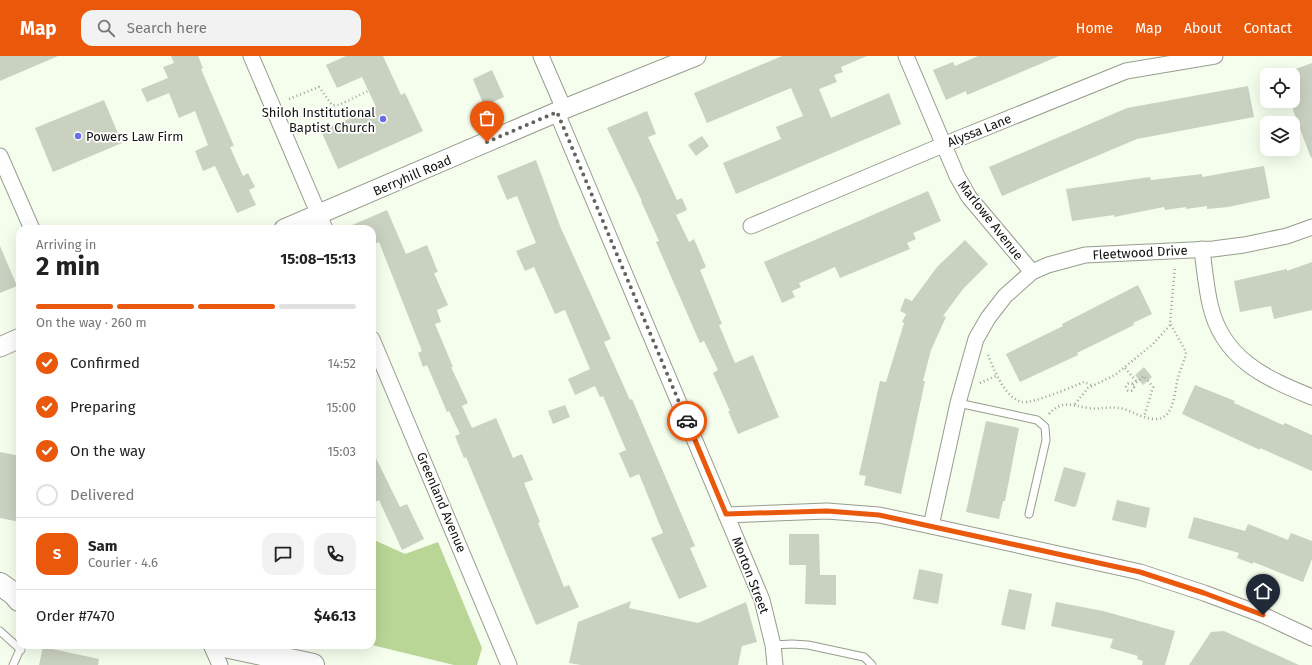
<!DOCTYPE html>
<meta charset="utf-8">
<style>
:root{--surface:#fff;--page:#f2f2f2;--text:#222;--muted:#767676;--line:#e0e0e0;--accent:#ea580c}
body{margin:0;font-family:"Fira Sans",sans-serif;background:var(--page);color:var(--text);height:100vh;display:flex;flex-direction:column;font-size:15px;white-space:nowrap}
*{box-sizing:border-box;margin:0}
p{font-size:13px;color:var(--muted)}
.icon{flex:none;width:22px;height:22px;fill:none;stroke:currentColor;stroke-width:2;stroke-linecap:round;stroke-linejoin:round}
.map{position:relative;flex:1;overflow:hidden}
.drawer{position:absolute;left:16px;top:169px;width:360px;height:424px;display:flex;flex-direction:column;background:var(--surface);border-radius:12px;box-shadow:0 4px 16px #0002}
.drawer>*{flex:none}
.controls{position:absolute;left:1260px;top:12px;display:grid;gap:8px}
.controls a{display:grid;place-items:center;width:40px;height:40px;border-radius:8px;background:var(--surface);box-shadow:0 4px 16px #0002;font-size:20px}
.pin{position:absolute;display:grid;place-items:center;width:34px;height:34px;color:#fff;margin:-41px -17px;border-radius:50% 50% 50% 0;rotate:-45deg;box-shadow:0 0 4px #0007}
.pin .icon{rotate:45deg}
.courier{position:absolute;display:grid;place-items:center;width:40px;height:40px;margin:-20px;border:3px solid #ea580c;border-radius:50%;background:#fff;color:#222;box-shadow:0 1px 5px #0007}
.headline em{font-style:normal;font-weight:700}
.headline div{display:flex;flex-direction:column-reverse}
.headline{display:flex;align-items:center;justify-content:space-between;height:68px;padding:0 20px}
h1{font-size:26px;font-weight:700;line-height:30px}
.bar{display:grid;grid-template-columns:repeat(4,1fr);gap:6px 4px;align-content:center;height:48px;padding:0 20px}
.bar i{height:5px;border-radius:3px;background:var(--line)}
.bar .current{background:var(--accent)}
.bar p{grid-column:span 4}
.line{display:flex;align-items:center;gap:10px;padding:0 20px;border-top:1px solid var(--line)}
.line div{flex:1}
.round{display:grid;place-items:center;flex:none;width:42px;height:42px;border-radius:12px;background:var(--page)}
ol{padding:0 20px;list-style:none}
li{display:flex;align-items:center;gap:12px;height:44px}
li p{margin-inline-start:auto}
li .icon{padding:4px;border-radius:50%;background:var(--accent);color:#fff;stroke-width:4}
li:last-child{color:var(--muted)}
li i{width:22px;height:22px;border:2px solid var(--line);border-radius:50%}
header{display:flex;align-items:center;gap:24px;box-sizing:border-box;height:56px;padding:0 20px;background:var(--accent);color:#fff}
header strong{font-size:19px}
nav{display:flex;gap:22px;margin-inline-start:auto;font-size:14px}
.search{width:280px;height:36px;background:var(--page);display:flex;align-items:center;gap:10px;box-sizing:border-box;padding:0 14px;border-radius:12px;color:var(--muted);font-size:15px}
.map>svg:first-child{display:block}
.forest{fill:#b9d696}
.building{fill:#c9d1c1}
.lines{fill:none;stroke-linecap:round;stroke-linejoin:round}
.service-casing{stroke:#969d8e;stroke-width:9}
.minor-casing{stroke:#969d8e;stroke-width:17}
.tertiary-casing{stroke:#969d8e;stroke-width:21}
.primary-casing{stroke:#969d8e;stroke-width:24}
.path{stroke:#9da397;stroke-width:2.5;stroke-dasharray:1 3;stroke-linecap:butt}
.service{stroke:#fff;stroke-width:7}
.minor{stroke:#fff;stroke-width:15}
.tertiary{stroke:#fff;stroke-width:19}
.primary{stroke:#fff;stroke-width:22}
.done{stroke:#61655c;stroke-width:4;stroke-dasharray:0 7.2}
.route{stroke:#ea580c;stroke-width:5}
.poi-dot{fill:#686ee7;stroke:#fff;stroke-width:1.5}
.labels{text-anchor:middle;stroke-width:3.5;stroke-linejoin:round;paint-order:stroke}
.poi-label{font-size:13px;fill:#11130e;stroke:#fff;text-anchor:end}
.street-label{font-size:13px;fill:#11130e;stroke:#fff}
</style>
<header>
<strong>Map</strong>
<div class="search"><svg class="icon" aria-label="search" viewBox="0 0 24 24"><circle cx="10" cy="10" r="6"/><path d="M15 15l6 6"/></svg>Search here</div>
<nav><a>Home</a><a>Map</a><a>About</a><a>Contact</a></nav>
</header>
<div class="map">
<svg width="1312" height="609" viewBox="0 0 1312 609">
<rect width="100%" height="100%" fill="#f5fded"/>
<polygon class="forest" points="372,483 405,498 438,486 482,592 477,609 454,609 372,589"/>
<g class="building">
<polygon points="0,0 58,0 0,25"/>
<polygon points="171,0 198,0 203,12 201,13 234,90 230,91 243,120 248,117 255,131 249,134 256,149 237,157 215,110 203,115 195,95 208,89 195,55 179,62 169,37 147,46 141,33 168,22 163,11 174,7"/>
<polygon points="346,0 383,0 401,39 405,37 423,75 338,113 321,75 376,51 362,21 337,32 326,9"/>
<polygon points="782,0 867,0 841,11 843,16 834,19 837,26 819,33 831,62 889,37 901,68 736,138 723,107 781,83 776,71 803,60 791,32 707,67 694,37"/>
<polygon points="978,0 1059,0 967,39 966,35 946,44 933,14 953,6 955,10"/>
<polygon points="1312,7 1312,101 1311,102 1293,54 1293,14"/>
<polygon points="492,14 504,41 484,50 473,23"/>
<polygon points="1248,30 1254,61 1137,83 1002,140 989,111 1127,52"/>
<polygon points="104,44 122,87 53,116 35,72"/>
<polygon points="647,55 656,78 648,81 677,144 682,142 687,154 676,159 689,186 694,183 706,211 700,214 722,268 719,269 735,307 753,299 779,361 738,378 728,355 730,355 713,317 718,314 704,285 700,287 656,186 659,185 641,145 642,145 607,72"/>
<polygon points="702,80 709,90 696,100 688,89"/>
<polygon points="536,104 560,170 611,283 604,286 630,344 632,343 695,490 690,492 707,531 679,543 651,482 663,477 639,418 630,422 619,397 626,394 603,340 600,341 595,330 575,339 568,323 590,313 565,254 555,258 534,211 525,215 516,195 536,187 517,140 507,144 497,120"/>
<polygon points="1264,110 1270,142 1228,151 1207,153 1207,150 1186,153 1186,151 1165,154 1164,151 1114,161 1114,159 1072,165 1066,133 1150,121 1151,124 1202,118 1202,121"/>
<polygon points="928,135 941,165 913,177 916,183 907,187 910,193 840,222 835,211 799,227 801,231 792,235 795,241 782,247 764,206"/>
<polygon points="387,154 406,198 427,189 438,216 434,217 448,249 437,254 441,266 435,268 453,311 451,311 468,347 462,350 472,372 496,362 513,402 522,398 533,424 524,427 540,466 538,467 564,531 569,529 579,551 536,569 466,401 464,402 455,380 460,378 449,355 447,356 427,309 423,311 418,297 422,295 379,186 372,189 372,173 343,173"/>
<polygon points="965,184 988,208 963,233 943,260 946,261 931,294 923,325 925,325 901,438 864,429 866,420 859,419 880,325 886,326 904,267 902,266 906,258 900,255 905,242 912,245 937,211"/>
<polygon points="0,190 17,230 0,237"/>
<polygon points="1312,206 1312,254 1274,263 1271,250 1240,256 1234,225 1287,213 1287,215"/>
<polygon points="1138,229 1152,258 1133,267 1134,269 1077,297 1078,299 1020,326 1006,298 1063,270 1062,268"/>
<polygon points="1144,311 1152,321 1143,329 1135,319"/>
<polygon points="1195,329 1235,345 1234,347 1283,369 1285,367 1312,379 1312,415 1260,392 1260,394 1182,358"/>
<polygon points="565,349 570,361 553,368 548,355"/>
<polygon points="986,365 1019,372 1005,445 1003,445 999,463 966,456"/>
<polygon points="372,394 400,451 407,448 424,483 402,494 379,444 372,448"/>
<polygon points="0,396 20,400 20,466 0,462"/>
<polygon points="1064,411 1086,417 1076,450 1074,451 1054,445"/>
<polygon points="1117,444 1150,452 1146,472 1112,464"/>
<polygon points="1194,461 1245,475 1248,468 1288,484 1291,477 1312,485 1312,503 1303,526 1253,506 1253,508 1237,502 1239,497 1188,482"/>
<polygon points="789,478 819,478 820,519 836,519 836,549 805,548 806,509 789,509"/>
<polygon points="919,513 943,518 938,548 913,543"/>
<polygon points="1009,533 1032,538 1025,574 1001,569"/>
<polygon points="631,545 629,552 698,567 746,546 757,586 742,590 738,609 581,609 569,607 578,566"/>
<polygon points="1056,546 1103,555 1175,575 1165,609 1142,609 1143,605 1137,603 1138,600 1110,592 1113,583 1051,570"/>
<polygon points="1224,575 1299,609 1189,609 1211,576"/>
<polygon points="43,591 99,603 98,609 39,609"/>
</g>
<g class="lines">
<g class="service-casing">
<g id="service">
<polyline points="958,347 1037,364 1045,371 1046,384 1029,458"/>
<polyline points="0,575 21,594"/>
<polyline points="773,589 792,588 808,589 864,601 872,609"/>
<polyline points="13,609 22,589"/>
</g>
</g>
<g class="minor-casing">
<g id="minor">
<polyline points="251,0 325,173"/>
<polyline points="541,0 564,53"/>
<polyline points="906,0 957,120 969,141 1032,216"/>
<polyline points="557,57 762,544 773,589 775,609"/>
<polyline points="0,100 32,173"/>
<polyline points="751,170 943,89 1126,15 1215,0"/>
<path d="M1202,193C1204,211 1206,230 1210,248C1222,303 1265,322 1312,341"/>
<polyline points="372,283 509,609"/>
<polyline points="726,459 827,455 879,459 931,470 1140,516 1204,537 1263,559 1312,582"/>
<polyline points="931,470 958,347 976,283 988,262 1005,240 1032,216 1048,209 1085,199 1213,193 1244,189 1287,180 1312,171"/>
<polyline points="211,589 220,609"/>
</g>
</g>
<g class="tertiary-casing">
<g id="tertiary">
<polyline points="284,173 564,53 696,0"/>
<polyline points="0,291 20,282"/>
</g>
</g>
<g class="primary-casing">
<g id="primary">
<polyline points="0,528 14,538 19,544"/>
<polyline points="220,589 313,609"/>
</g>
</g>
<g class="path">
<polyline points="289,43 319,31 332,49 339,49 368,35"/>
<path d="M988,299C994,314 1005,342 1022,346C1032,348 1072,331 1084,326L1091,329"/>
<polyline points="1125,312 1137,326"/>
<circle cx="1130" cy="331" r="4"/>
<polyline points="980,327 996,320"/>
<polyline points="1133,329 1144,320 1153,331 1144,361"/>
<polyline points="1075,348 1088,332 1115,319 1153,288 1171,268"/>
<path d="M1049,358C1062,344 1071,349 1088,352C1098,354 1108,350 1119,352C1131,354 1141,362 1154,363C1175,364 1174,336 1178,322C1180,313 1185,305 1186,296L1170,267L1175,210"/>
</g>
<use href="#service" class="service"/>
<use href="#minor" class="minor"/>
<use href="#tertiary" class="tertiary"/>
<use href="#primary" class="primary"/>
</g>
<g class="lines">
<polyline class="done" points="487,86 557,56 687,365"/>
<polyline class="route" points="687,365 726,458 827,455 879,459 1140,516 1204,537 1263,559"/>
</g>
<g class="poi-dot">
<circle cx="383" cy="63" r="4"/>
<circle cx="78" cy="80" r="4"/>
</g>
<g class="labels">
<g class="poi-label">
<text x="375" y="61">Shiloh Institutional<tspan x="375" dy="15">Baptist Church</tspan></text>
<text x="86" y="85" text-anchor="start">Powers Law Firm</text>
</g>
<g class="street-label">
<text transform="translate(979 74) rotate(-22)" y="5">Alyssa Lane</text>
<text transform="translate(412 119) rotate(-23)" y="5">Berryhill Road</text>
<text transform="translate(991 164) rotate(52)" y="5">Marlowe Avenue</text>
<text transform="translate(1140 196) rotate(-3)" y="5">Fleetwood Drive</text>
<text transform="translate(442 446) rotate(67)" y="5">Greenland Avenue</text>
<text transform="translate(751 519) rotate(69)" y="5">Morton Street</text>
</g>
</g>
</svg>
<div class="controls">
<a><svg class="icon" aria-label="locate" viewBox="0 0 24 24"><circle cx="12" cy="12" r="6"/><path d="M12 2v4M12 18v4M2 12h4M18 12h4"/></svg></a>
<a><svg class="icon" aria-label="layers" viewBox="0 0 24 24"><path d="M12 4l9 5-9 5-9-5zM3 14l9 5 9-5"/></svg></a>
</div>
<div class="pin" style="left:487px;top:86px;background:#ea580c"><svg class="icon" aria-label="bag" viewBox="0 0 24 24"><path d="M5 8h14l-1 12H6zM9 8a3 3 0 0 1 6 0"/></svg></div>
<div class="pin" style="left:1263px;top:559px;background:#1f2937"><svg class="icon" aria-label="home" viewBox="0 0 24 24"><path d="M3 11l9-7 9 7M6 9v11h12V9"/></svg></div>
<div class="courier" style="left:687px;top:365px"><svg class="icon" aria-label="car" viewBox="0 0 24 24"><path d="M5 17H2v-5l4-1 3-4h7l3 4 3 1v5h-3M9 17h6M6 11h13"/><circle cx="7" cy="17" r="2"/><circle cx="17" cy="17" r="2"/></svg></div>
<section class="drawer">
<div class="headline"><div><h1>2 min</h1><p>Arriving in</p></div><em>15:08–15:13</em></div>
<div class="bar"><i class="current"></i><i class="current"></i><i class="current"></i><i></i><p>On the way · 260 m</p></div>
<ol>
<li><svg class="icon" aria-label="check" viewBox="0 0 24 24"><path d="M5 12l5 5 9-10"/></svg>Confirmed<p>14:52</p></li>
<li><svg class="icon" aria-label="check" viewBox="0 0 24 24"><path d="M5 12l5 5 9-10"/></svg>Preparing<p>15:00</p></li>
<li><svg class="icon" aria-label="check" viewBox="0 0 24 24"><path d="M5 12l5 5 9-10"/></svg>On the way<p>15:03</p></li>
<li><i></i>Delivered</li>
</ol>
<div class="line" style="height:72px"><b class="round" style="background:var(--accent);color:#fff">S</b><div><b>Sam</b><p>Courier · 4.6</p></div><a class="round"><svg class="icon" aria-label="chat" viewBox="0 0 24 24"><path d="M4 5h16v11H9l-5 4z"/></svg></a><a class="round"><svg class="icon" aria-label="phone" viewBox="0 0 24 24"><path d="M5 4h4l2 5-3 2q2 4 5 5l2-3 5 2v4C11 20 4 13 5 4z"/></svg></a></div>
<div class="line" style="height:52px"><div>Order #7470</div><b>$46.13</b></div>
</section>
</div>
